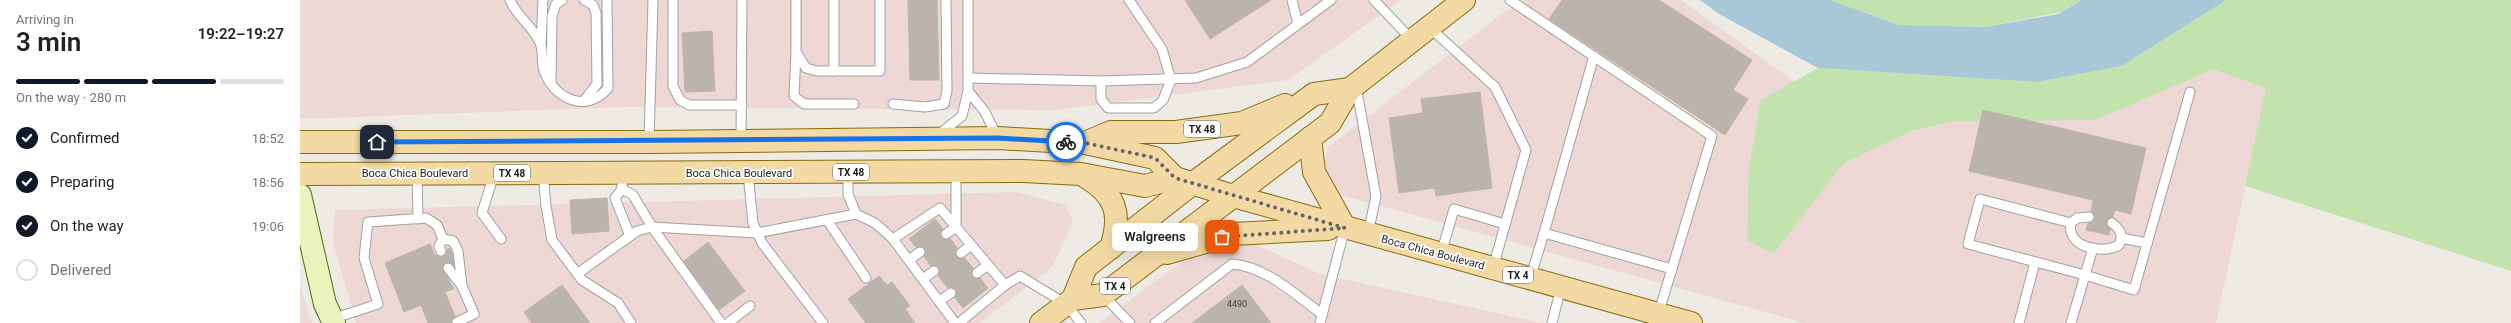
<!DOCTYPE html>
<meta charset="utf-8">
<style>
:root{--surface:#fff;--page:#f2f2f2;--text:#222;--muted:#767676;--line:#e0e0e0;--accent:#111827}
body{margin:0;font-family:Roboto,sans-serif;background:var(--page);color:var(--text);height:100vh;display:flex;flex-direction:column;font-size:15px;white-space:nowrap}
*{box-sizing:border-box;margin:0}
p{font-size:13px;color:var(--muted)}
.icon{flex:none;width:22px;height:22px;fill:none;stroke:currentColor;stroke-width:2;stroke-linecap:round;stroke-linejoin:round}
.map{position:relative;flex:1;overflow:hidden}
.drawer{display:flex;flex-direction:column;background:var(--surface);width:300px}
.drawer>*{flex:none}
.pin{position:absolute;display:grid;place-items:center;width:34px;height:34px;color:#fff;margin:-17px;border-radius:8px;box-shadow:0 2px 6px #0006}
.courier{position:absolute;display:grid;place-items:center;width:40px;height:40px;margin:-20px;border:3px solid #1a73e8;border-radius:50%;background:#fff;color:#222;box-shadow:0 1px 5px #0007}
.bubble{position:absolute;height:28px;border-radius:6px;background:var(--surface);box-shadow:0 4px 16px #0002;font-size:13px;font-weight:600;line-height:28px;text-align:center}
.summary em{font-style:normal;font-weight:600}
.summary div{display:flex;flex-direction:column-reverse}
.summary{display:flex;align-items:center;justify-content:space-between;height:68px;padding:0 16px}
h1{font-size:26px;font-weight:600;line-height:30px}
.bar{display:grid;grid-template-columns:repeat(4,1fr);gap:6px 4px;align-content:center;height:48px;padding:0 16px}
.bar i{height:5px;border-radius:3px;background:var(--line)}
.bar .selected{background:var(--accent)}
.bar p{grid-column:span 4}
ol{padding:0 16px;list-style:none}
li{display:flex;align-items:center;gap:12px;height:44px}
li p{margin-inline-start:auto}
li .icon{padding:4px;border-radius:50%;background:var(--accent);color:#fff;stroke-width:4}
li:last-child{color:var(--muted)}
li i{width:22px;height:22px;border:2px solid var(--line);border-radius:50%}
main{display:flex;flex:1;min-height:0}
.map>svg:first-child{display:block}
.commercial{fill:#edd8d5}
.grass{fill:#c3e3ae}
.water{fill:#a8c7d7}
.building{fill:#bab4ad;stroke:#beb4a8}
.lines{fill:none;stroke-linecap:round;stroke-linejoin:round}
.lane-casing{stroke:#a1a1a1;stroke-width:11}
.secondary-casing{stroke:#56690f;stroke-width:24}
.primary-casing{stroke:#886d0e;stroke-width:24}
.lane{stroke:#fff;stroke-width:9}
.secondary{stroke:#eaf3bc;stroke-width:22}
.primary{stroke:#f3d9a4;stroke-width:22}
.done{stroke:#666563;stroke-width:4;stroke-dasharray:0 7.2}
.route{stroke:#1a73e8;stroke-width:5}
.labels{text-anchor:middle;stroke-width:3.5;stroke-linejoin:round;paint-order:stroke}
.number-label{font-size:9px;fill:#444341}
.shield{fill:#fff;stroke:#616161;stroke-width:1}
.shield-label{font-size:10px;font-weight:bold;fill:#1d1d1d}
.street-label{font-size:11px;fill:#1d1d1d;stroke:#fff}
</style>
<main>
<section class="drawer">
<div class="summary"><div><h1>3 min</h1><p>Arriving in</p></div><em>19:22–19:27</em></div>
<div class="bar"><i class="selected"></i><i class="selected"></i><i class="selected"></i><i></i><p>On the way · 280 m</p></div>
<ol>
<li><svg class="icon" aria-label="check" viewBox="0 0 24 24"><path d="M5 12l5 5 9-10"/></svg>Confirmed<p>18:52</p></li>
<li><svg class="icon" aria-label="check" viewBox="0 0 24 24"><path d="M5 12l5 5 9-10"/></svg>Preparing<p>18:56</p></li>
<li><svg class="icon" aria-label="check" viewBox="0 0 24 24"><path d="M5 12l5 5 9-10"/></svg>On the way<p>19:06</p></li>
<li><i></i>Delivered</li>
</ol>
</section>
<div class="map">
<svg width="2211" height="323" viewBox="0 0 2211 323">
<rect width="100%" height="100%" fill="#edebe4"/>
<g class="commercial">
<polygon points="8,0 1101,0 988,80 755,110 325,107 0,119 0,1"/>
<polygon points="1220,0 1381,0 1506,90 1819,102 1896,50 1971,66 1916,323 1505,323 1034,193 1022,172 1028,147"/>
<polygon points="717,192 766,205 773,222 752,267 680,323 56,323 33,242 35,210"/>
<polygon points="933,234 1020,274 1242,323 799,323 872,269"/>
<polygon points="0,283 8,313 12,323 0,323"/>
</g>
<g class="grass">
<polygon points="1530,0 1782,0 1761,12 1685,27 1599,25"/>
<polygon points="1926,0 2211,0 2211,271 1945,186 1966,88 1913,69 1796,120 1655,121 1611,131 1544,163 1474,253 1447,241 1449,168 1461,100 1518,68 1737,82 1822,66"/>
</g>
<polygon class="water" points="1400,0 1530,0 1599,25 1685,27 1758,14 1782,0 1926,0 1822,66 1737,82 1518,68 1419,14"/>
<g class="building">
<polygon points="608,0 637,0 639,80 610,80"/>
<polygon points="885,0 971,0 910,39"/>
<polygon points="1262,0 1359,0 1452,60 1433,90 1448,99 1425,135 1249,19"/>
<polygon points="412,31 415,91 385,92 382,33"/>
<polygon points="1180,92 1192,188 1136,196 1135,188 1099,193 1089,118 1123,113 1121,99"/>
<polygon points="1683,110 1846,148 1831,214 1815,210 1813,217 1806,222 1810,229 1809,235 1786,230 1788,223 1795,219 1794,214 1791,211 1793,200 1669,171"/>
<polygon points="307,198 309,231 272,234 270,200"/>
<polygon points="635,219 643,229 640,234 641,238 646,240 650,238 657,248 656,256 659,259 665,258 673,268 672,277 680,278 688,288 663,308 655,298 656,289 648,288 638,276 639,267 631,266 624,257 626,252 625,248 616,247 609,239"/>
<polygon points="408,242 445,291 419,310 384,261"/>
<polygon points="130,244 134,254 140,257 145,255 147,249 150,248 152,253 154,265 147,262 142,268 154,289 145,292 155,316 151,323 128,323 121,305 104,312 85,263"/>
<polygon points="579,276 587,285 592,282 610,306 605,309 615,323 566,323 548,299"/>
<polygon points="262,285 290,323 232,323 224,312"/>
<polygon points="942,285 971,323 892,323"/>
</g>
<g class="lines">
<g class="lane-casing">
<g id="lane">
<path d="M210,0C216,16 234,27 240,43C244,51 241,62 244,71C254,99 287,114 308,88L307,0"/>
<polyline points="373,0 373,86 380,100 389,105 442,105"/>
<polyline points="496,0 496,52 506,68 517,71 580,71 580,0"/>
<polyline points="534,0 534,71"/>
<polyline points="992,0 998,24"/>
<polyline points="1074,0 1112,40"/>
<polyline points="1210,0 1412,136 1358,315"/>
<polyline points="1129,27 1195,87 1226,150 1193,268"/>
<polyline points="241,44 243,0"/>
<polyline points="496,52 494,96 504,104 554,104"/>
<polyline points="668,78 801,81 896,78 947,62 1031,0"/>
<polyline points="801,81 801,99 808,108 854,108 863,100 871,80 862,49 829,0"/>
<polyline points="251,83 252,16 256,4 262,0"/>
<polyline points="1056,86 1076,196 1068,234"/>
<polyline points="668,91 685,112 697,137"/>
<polyline points="284,101 297,84 296,13 293,5 284,0"/>
<polyline points="593,104 625,107 644,104 647,91 646,0"/>
<polyline points="638,135 662,116 668,91 668,0"/>
<polyline points="441,141 442,0"/>
<polyline points="349,142 353,0"/>
<polyline points="548,172 548,194 556,214 575,223 593,239 655,323"/>
<polyline points="117,173 118,219"/>
<polyline points="243,173 246,206 252,240 282,280 318,303 331,323"/>
<polyline points="448,173 453,223 462,243 523,323"/>
<polyline points="194,174 182,213 201,239"/>
<polyline points="322,184 322,189 315,198 330,236"/>
<polyline points="322,189 333,195 352,227 421,323"/>
<path d="M1789,217L1777,218L1771,223C1766,247 1802,255 1819,245C1824,235 1820,229 1812,223"/>
<polyline points="527,220 566,278"/>
<polyline points="1771,223 1680,199 1668,244 1785,275 1793,248"/>
<polyline points="1244,233 1294,56"/>
<polyline points="646,234 656,227 656,171"/>
<polyline points="1821,238 1847,243"/>
<polyline points="593,239 640,208 705,285 659,323"/>
<polyline points="141,251 139,246 143,239"/>
<polyline points="661,253 671,245"/>
<polyline points="1141,254 1154,209 1205,224"/>
<polyline points="609,260 620,252"/>
<polyline points="148,268 162,286"/>
<polyline points="677,273 688,265"/>
<polyline points="277,274 337,231 352,227 457,233 556,214"/>
<polyline points="623,279 634,271"/>
<polyline points="1230,279 1244,233 1372,269"/>
<polyline points="705,285 720,276 766,304 781,323"/>
<polyline points="803,295 830,323"/>
<polyline points="639,301 651,293"/>
<polyline points="32,319 78,304 64,258 68,222 126,218 137,225 143,239 153,241 158,251 162,286 174,314 157,322"/>
<polyline points="428,323 450,306"/>
<path d="M855,323L932,264C967,267 994,294 1022,314"/>
<polyline points="1020,323 1045,228"/>
<polyline points="1252,323 1261,287"/>
<polyline points="1719,323 1735,262"/>
<polyline points="1771,323 1785,275 1834,290 1890,92"/>
</g>
</g>
<g class="secondary-casing">
<polyline id="secondary" points="0,195 25,304 34,323"/>
</g>
<g class="primary-casing">
<g id="primary">
<polyline points="1010,138 1014,172 1045,228"/>
<polyline points="0,142 349,142 698,138 785,143 855,158 875,178 933,196 1391,323"/>
<polyline points="785,143 811,132 876,132 942,123 985,105"/>
<polyline points="0,174 723,171 781,174 845,186 875,178"/>
<path d="M786,177C816,195 822,214 811,248"/>
<polyline points="867,253 933,234 1028,229"/>
<polyline points="773,299 786,267 892,184 1014,94 1050,89"/>
<polyline points="741,323 773,299 803,295 1030,123 1050,89 1164,0"/>
</g>
</g>
<use href="#lane" class="lane"/>
<use href="#secondary" class="secondary"/>
<use href="#primary" class="primary"/>
</g>
<g class="lines">
<polyline class="done" points="766,142 785,143 855,158 875,178 1045,228 922,237"/>
<polyline class="route" points="77,142 698,138 766,142"/>
</g>
<g class="labels">
<g class="number-label">
<text x="937" y="307">4490</text>
</g>
<g class="shield">
<rect x="884" y="121" width="36" height="16" rx="3"/>
<rect x="533" y="164" width="36" height="16" rx="3"/>
<rect x="194" y="165" width="36" height="16" rx="3"/>
<rect x="1203" y="267" width="30" height="16" rx="3"/>
<rect x="800" y="278" width="30" height="16" rx="3"/>
</g>
<g class="shield-label">
<text x="902" y="133">TX 48</text>
<text x="551" y="176">TX 48</text>
<text x="212" y="177">TX 48</text>
<text x="1218" y="279">TX 4</text>
<text x="815" y="290">TX 4</text>
</g>
<g class="street-label">
<text x="115" y="177">Boca Chica Boulevard</text>
<text x="439" y="177">Boca Chica Boulevard</text>
<text transform="translate(1133 252) rotate(15)" y="4">Boca Chica Boulevard</text>
</g>
</g>
</svg>
<div class="pin" style="left:922px;top:237px;background:#ea580c"><svg class="icon" aria-label="bag" viewBox="0 0 24 24"><path d="M5 8h14l-1 12H6zM9 8a3 3 0 0 1 6 0"/></svg></div>
<div class="pin" style="left:77px;top:142px;background:#1f2937"><svg class="icon" aria-label="home" viewBox="0 0 24 24"><path d="M3 11l9-7 9 7M6 9v11h12V9"/></svg></div>
<div class="courier" style="left:766px;top:142px"><svg class="icon" aria-label="bike" viewBox="0 0 24 24"><circle cx="6" cy="16" r="4"/><circle cx="18" cy="16" r="4"/><path d="M6 16l4-8h5l3 8M10 8l3 8H6M13 5h3"/></svg></div>
<div class="bubble" style="left:812px;top:223px;width:86px">Walgreens</div>
</div>
</main>
